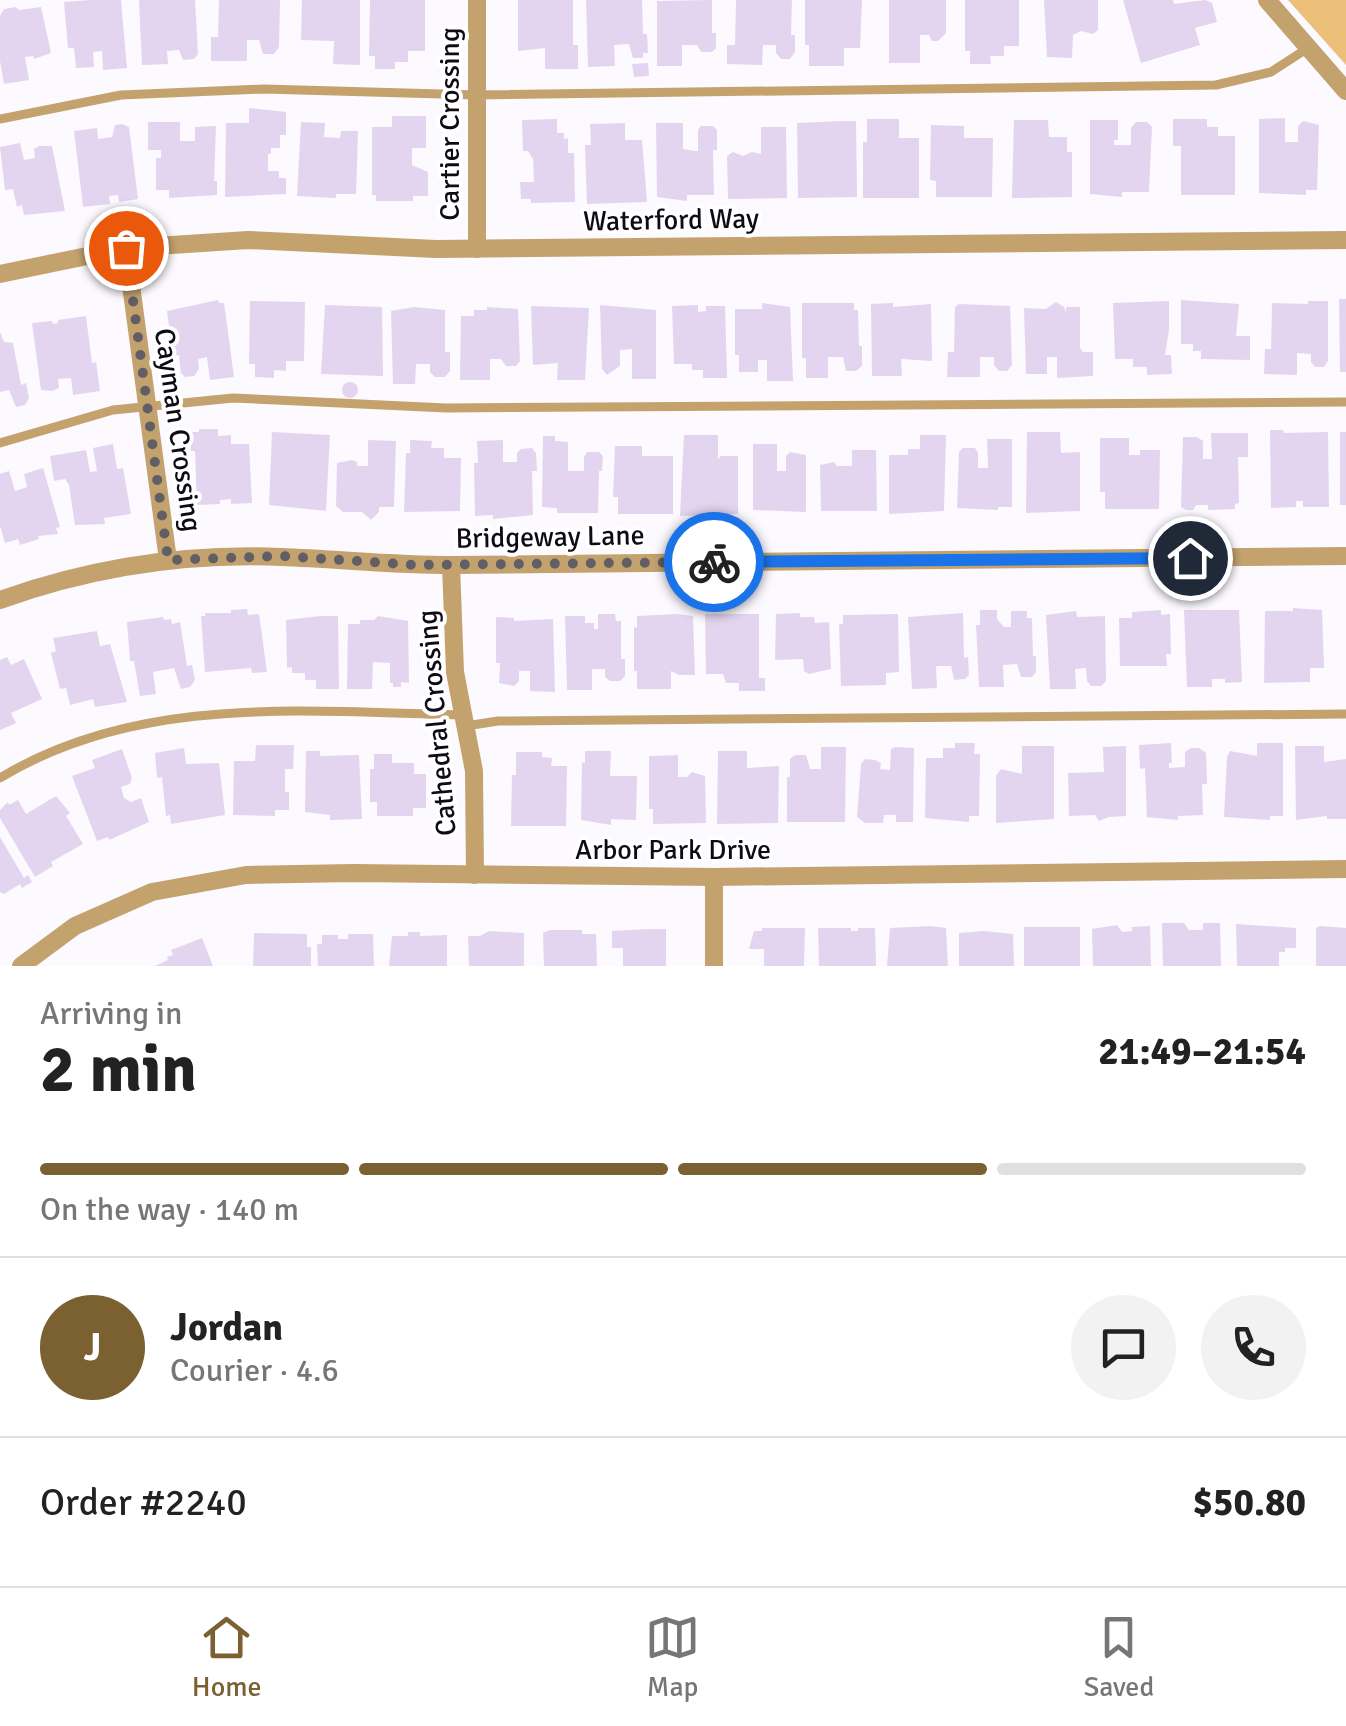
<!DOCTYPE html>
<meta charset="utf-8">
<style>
:root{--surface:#fff;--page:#f2f2f2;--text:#222;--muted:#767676;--line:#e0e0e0;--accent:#7b6032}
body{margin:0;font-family:Signika,sans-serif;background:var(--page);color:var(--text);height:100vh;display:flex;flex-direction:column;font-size:38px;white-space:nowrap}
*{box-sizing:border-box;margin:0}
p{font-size:32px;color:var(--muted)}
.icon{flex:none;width:55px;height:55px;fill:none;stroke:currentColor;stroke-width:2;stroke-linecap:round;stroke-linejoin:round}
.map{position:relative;height:966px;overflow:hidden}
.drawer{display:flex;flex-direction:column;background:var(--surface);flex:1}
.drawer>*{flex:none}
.pin{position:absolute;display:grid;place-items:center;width:85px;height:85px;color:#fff;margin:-42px;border:5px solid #fff;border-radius:50%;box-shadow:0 2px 10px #0007}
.courier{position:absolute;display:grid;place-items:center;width:100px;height:100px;margin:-50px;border:8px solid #1a73e8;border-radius:50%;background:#fff;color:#222;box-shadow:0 2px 12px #0007}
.summary em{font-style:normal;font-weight:800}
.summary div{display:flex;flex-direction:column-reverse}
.summary{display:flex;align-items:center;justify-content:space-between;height:170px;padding:0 40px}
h1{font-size:65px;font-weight:800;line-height:75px}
.bar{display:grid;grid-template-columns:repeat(4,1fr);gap:15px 10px;align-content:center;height:120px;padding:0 40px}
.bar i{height:12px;border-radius:8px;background:var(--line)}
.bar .selected{background:var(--accent)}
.bar p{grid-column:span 4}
.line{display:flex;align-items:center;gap:25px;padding:0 40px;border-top:2px solid var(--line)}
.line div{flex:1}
.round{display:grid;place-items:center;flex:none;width:105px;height:105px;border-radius:52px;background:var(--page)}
.menu{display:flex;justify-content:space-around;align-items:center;height:140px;border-top:2px solid var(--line);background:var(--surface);font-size:28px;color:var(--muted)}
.menu a{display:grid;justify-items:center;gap:5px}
.menu .selected{color:var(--accent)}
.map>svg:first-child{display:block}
.green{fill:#ecc079}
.building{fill:#e3d5ef}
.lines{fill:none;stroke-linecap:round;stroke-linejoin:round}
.service{stroke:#c3a26e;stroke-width:9}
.minor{stroke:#c3a26e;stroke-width:18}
.done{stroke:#625e66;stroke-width:10;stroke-dasharray:0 18}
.route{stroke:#1a73e8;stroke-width:12}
.labels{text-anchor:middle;stroke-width:8;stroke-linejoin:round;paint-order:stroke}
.street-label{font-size:28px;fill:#0f0a13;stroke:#fff}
</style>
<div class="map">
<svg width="1346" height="966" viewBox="0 0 1346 966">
<rect width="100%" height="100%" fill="#fcf9ff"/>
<polygon class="green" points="1288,0 1346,0 1346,65"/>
<g class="building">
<polygon points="90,0 121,0 127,68 103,70 102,51 93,52 94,67 76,68 74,48 68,48 64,2"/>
<polygon points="139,0 195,0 198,54 194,59 183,60 179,50 167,51 168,64 142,65"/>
<polygon points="219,0 280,0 279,47 274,54 263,54 259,40 247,40 247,61 211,61 211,37 218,37"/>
<polygon points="302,0 360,0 360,65 333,64 334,41 301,40"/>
<polygon points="370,0 425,0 425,51 408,51 408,62 395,62 395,69 375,69 375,56 369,56"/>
<polygon points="518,0 573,0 573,45 578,45 578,69 545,69 545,48 518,51"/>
<polygon points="586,0 642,0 643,34 647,34 648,53 643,53 643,58 633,58 629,44 614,45 615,66 588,67"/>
<polygon points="712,0 712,33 716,33 716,48 712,52 701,52 697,45 682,45 682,66 657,66 657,1"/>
<polygon points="736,0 792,0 791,35 795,35 795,52 790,59 781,59 776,53 776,45 763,45 762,65 727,64 727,45 735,45"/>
<polygon points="805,0 862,0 860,48 844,48 844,66 809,66 809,45 805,45"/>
<polygon points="889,0 946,0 946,33 938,41 932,41 929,35 920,35 920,63 889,63"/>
<polygon points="965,0 1019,0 1019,46 1004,46 1004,56 990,56 991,64 970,64 970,51 965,51"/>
<polygon points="1044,0 1098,0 1098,30 1093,34 1081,31 1073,35 1072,58 1047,57"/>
<polygon points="1123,0 1173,0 1174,4 1205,0 1212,3 1217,22 1195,28 1200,45 1141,63"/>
<polygon points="16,7 19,10 41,7 51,53 34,59 33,56 25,57 29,80 4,84 0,61 0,16 4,9"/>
<polygon points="648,63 649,76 634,77 632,64"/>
<polygon points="249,108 286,112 286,135 280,135 280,148 271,148 271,154 268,154 268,171 279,171 279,178 286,178 286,194 225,197 226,123 249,123"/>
<polygon points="392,116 426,116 426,148 412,148 412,165 428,172 428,196 413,196 413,201 376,201 376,195 372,195 372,127 392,127"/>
<polygon points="1285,118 1285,142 1298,142 1298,126 1303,121 1319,125 1317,190 1306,190 1306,195 1259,193 1259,119"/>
<polygon points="557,119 557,133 564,133 564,139 568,138 568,153 574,153 575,202 531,203 531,199 521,199 520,182 534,182 533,159 528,151 523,151 522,120"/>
<polygon points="867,119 899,119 899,138 919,138 919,198 863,198 863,142 867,142"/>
<polygon points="1173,119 1207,119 1207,127 1218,127 1218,136 1235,136 1235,195 1181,195 1181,146 1173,146"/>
<polygon points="1014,120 1048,120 1049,137 1067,137 1067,152 1072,152 1072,197 1012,198"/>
<polygon points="1090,120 1118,120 1118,140 1114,140 1114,145 1131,145 1131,128 1136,122 1147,122 1152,127 1149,192 1122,192 1122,197 1090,194"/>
<polygon points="843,121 856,121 857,197 798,198 797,123"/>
<polygon points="148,122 180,122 180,141 195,141 195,127 216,126 214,181 217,181 217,195 169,198 169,190 156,190 156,158 161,158 161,150 148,150"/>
<polygon points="301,122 325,123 324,137 340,138 341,131 358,131 356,194 336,194 336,198 297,196"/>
<polygon points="625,123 625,140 642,140 647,202 587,204 585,145 591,145 590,124"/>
<polygon points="656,123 683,123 683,149 695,151 698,151 698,130 701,126 713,126 717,130 717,150 713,150 714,195 687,195 687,201 657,197"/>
<polygon points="122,124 129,127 138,199 119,202 118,195 109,196 110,204 83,207 74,131 97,128 98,139 112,137 115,125"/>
<polygon points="931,125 964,126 964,138 993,138 992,197 936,197 936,181 930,180"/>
<polygon points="761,127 786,127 787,198 728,199 727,156 733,152 743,156 752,152 761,154"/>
<polygon points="20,143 24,160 35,158 34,149 39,146 52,146 65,211 24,215 22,205 17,207 13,189 5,190 0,147"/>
<polygon points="1339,299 1346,299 1346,372 1340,372"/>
<polygon points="218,300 219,303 224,303 234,377 210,380 207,357 198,359 199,369 194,376 185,377 181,373 179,355 173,356 167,311"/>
<polygon points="1181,300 1239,304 1236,336 1250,336 1250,360 1201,359 1201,351 1193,351 1193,344 1181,344"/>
<polygon points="250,301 305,302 304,361 286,361 286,371 274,370 274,378 255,377 255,364 249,364"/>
<polygon points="1169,301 1169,330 1165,355 1171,355 1172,374 1147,375 1147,367 1133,367 1133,359 1115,359 1113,303"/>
<polygon points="1308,301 1328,301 1328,361 1324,367 1315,367 1311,362 1311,354 1297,353 1297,375 1264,374 1265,349 1271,349 1272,303 1308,304"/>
<polygon points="1056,302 1064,307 1066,313 1066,307 1080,307 1080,348 1083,352 1093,352 1093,376 1057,378 1057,357 1047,357 1047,374 1026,374 1024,308 1046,309"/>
<polygon points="762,303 790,307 793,381 767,381 767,360 758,360 758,372 739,372 739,355 735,355 735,309 762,309"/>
<polygon points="802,303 854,303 854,310 858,310 859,346 862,346 862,366 856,371 846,371 843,357 828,357 828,378 806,378 806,358 802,358"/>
<polygon points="893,303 893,307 931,304 932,361 901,359 902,376 872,376 871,304"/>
<polygon points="959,304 1010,306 1012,365 1007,371 999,371 994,365 994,357 980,357 980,377 947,377 948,352 954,352 955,307"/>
<polygon points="325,305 382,307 383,376 321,374"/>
<polygon points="600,305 656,310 656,379 632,379 632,349 620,350 620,366 607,375 602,369"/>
<polygon points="698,305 698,312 706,311 706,306 725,306 727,378 703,378 703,370 692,370 692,364 674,364 672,306"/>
<polygon points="531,306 589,308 585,380 557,380 558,363 533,365"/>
<polygon points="414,307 445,310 445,352 450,352 450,371 445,377 435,377 430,372 430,364 416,364 415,384 393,384 391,311"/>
<polygon points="487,307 518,309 520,361 516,366 506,366 501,359 490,359 490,380 460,380 461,316 474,316 474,310 487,310"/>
<polygon points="86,316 92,363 96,362 100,391 73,395 71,378 58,379 59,388 52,391 41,390 32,323 52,321 53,324 58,323 58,320"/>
<polygon points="0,332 4,342 13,343 21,385 26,383 29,398 25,405 16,407 9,390 0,392"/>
<circle cx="350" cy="390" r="8"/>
<polygon points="199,429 218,429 218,436 231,435 231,444 249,444 252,503 231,504 231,499 220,500 220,504 197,505 195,451 191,451 191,432 199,432"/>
<polygon points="1270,430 1283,430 1284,433 1328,432 1329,507 1303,507 1303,501 1296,501 1296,507 1271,508"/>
<polygon points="272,432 330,435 326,511 269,505"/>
<polygon points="1027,432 1060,432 1061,453 1080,452 1080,511 1026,513"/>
<rect x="1340" y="432" width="6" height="73"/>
<polygon points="1211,433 1248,433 1248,457 1238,457 1239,503 1235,504 1235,509 1208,510 1208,505 1196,505 1193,510 1186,510 1181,507 1183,437 1197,437 1203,441 1203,459 1212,459"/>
<polygon points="684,435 718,435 718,459 721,456 738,456 738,514 680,516"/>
<polygon points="920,435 946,435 944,511 889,514 889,455 908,455 908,449 920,449"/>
<polygon points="543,436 555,436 555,441 568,442 568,471 584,471 584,457 587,452 599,452 603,456 602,471 599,471 598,513 557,513 557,508 542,507"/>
<polygon points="1100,438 1129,438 1129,455 1140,455 1140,450 1160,450 1159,509 1105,509 1105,492 1100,492"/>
<polygon points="987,439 1012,439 1012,507 998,507 998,510 957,508 959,452 963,448 975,448 978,453 978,468 988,468"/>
<polygon points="368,440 396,441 394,507 379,507 379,512 371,520 362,512 343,512 336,506 337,463 352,460 357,462 357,466 368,466"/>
<polygon points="410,440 432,441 431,448 444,448 444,458 461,458 460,511 404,512 406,453 410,453"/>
<polygon points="503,440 503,462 517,462 517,453 521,449 532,448 536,453 537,471 532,471 533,515 493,519 493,515 475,516 474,463 478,463 477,441"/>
<polygon points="113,444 117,469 123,468 131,514 104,518 105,524 75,525 69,485 65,479 54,481 50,456 86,450 90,472 97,471 93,448"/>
<polygon points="753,444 777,444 777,471 786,471 786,456 790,452 806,455 806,512 753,510"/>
<polygon points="615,446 642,446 642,456 673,456 673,514 618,514 618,497 613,497"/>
<polygon points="852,450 876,450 877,511 821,511 820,465 834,462 837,466 852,466"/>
<polygon points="43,468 60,527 56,528 58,534 38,536 39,539 20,545 18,539 5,543 0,526 0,474 9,471 15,491 27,487 24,474"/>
<polygon points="1293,608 1322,610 1324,668 1310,668 1310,682 1264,683 1265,611 1293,611"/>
<polygon points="247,609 248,615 259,614 267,672 252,673 251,668 205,672 201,616 205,616 205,613 231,613 231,610"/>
<polygon points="980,610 997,610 997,619 1004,627 1011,627 1011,611 1027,611 1027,618 1032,618 1033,656 1036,656 1036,672 1032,677 1021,677 1017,664 1003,665 1004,687 979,687 976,625 980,625"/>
<polygon points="1161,610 1161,615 1170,614 1171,654 1166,654 1167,666 1120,666 1119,618 1132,618 1132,612"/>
<polygon points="1184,610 1239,610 1242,682 1225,683 1225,679 1212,679 1212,687 1187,687"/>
<polygon points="1076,611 1077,617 1105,616 1106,681 1101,686 1091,686 1087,681 1086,668 1075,669 1076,689 1050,689 1046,615"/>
<polygon points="800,613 800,617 814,617 815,623 829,622 831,669 809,674 804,671 803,659 775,660 776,614"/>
<polygon points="963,613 964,658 968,657 969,675 965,679 954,680 951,666 936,666 937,688 912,689 908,617"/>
<polygon points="598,614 615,614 616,621 621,621 621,659 625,659 625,676 620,681 610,681 605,677 605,669 592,669 592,690 567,690 565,616 585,616 585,623 594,623 594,629 598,629"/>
<polygon points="677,614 693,616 695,675 679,675 671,671 671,689 637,689 637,671 634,671 634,627 637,628 637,616"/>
<polygon points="705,614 759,614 759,678 765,678 765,691 739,691 739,683 726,683 723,674 706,674"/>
<polygon points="898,614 899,672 886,673 886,685 841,686 839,624 843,624 843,615"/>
<polygon points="320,616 338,616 339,689 316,689 316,680 305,680 305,673 292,673 292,667 287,668 286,620"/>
<polygon points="378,616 408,621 409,683 401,682 401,687 393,687 393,683 390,683 390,663 373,662 372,689 347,689 348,624 360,624 360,620 374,620"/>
<polygon points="163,617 164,620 171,619 172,624 180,622 187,666 192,665 195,680 190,687 181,689 174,668 153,672 156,694 140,696 134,661 130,661 127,622"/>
<polygon points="496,617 514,618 514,621 553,619 555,692 530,691 530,671 519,671 519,681 514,686 499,683 500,663 496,663"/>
<polygon points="97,631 100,646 110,644 127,702 95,707 93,699 70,705 66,688 60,689 51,653 56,651 53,638"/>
<polygon points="7,657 11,665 24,659 42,699 11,713 16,723 0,730 0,660"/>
<polygon points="955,743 975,743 974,754 980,754 979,816 969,816 969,822 925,818 926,758 943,758 943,748 955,748"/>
<polygon points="1171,743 1172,763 1169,763 1169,768 1185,767 1185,752 1191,748 1199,748 1206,753 1207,784 1202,784 1203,815 1178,816 1178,820 1147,817 1145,768 1140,769 1139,745"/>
<polygon points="1257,743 1283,743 1283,816 1270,816 1270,820 1224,817 1227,757 1230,751 1257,756"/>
<polygon points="256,745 294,745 293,769 285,769 285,792 289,792 289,810 275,810 275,816 233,815 234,761 255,761"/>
<polygon points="1022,746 1054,746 1054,819 996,823 996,776 1001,769 1022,774"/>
<polygon points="1126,746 1126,816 1109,817 1099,821 1095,815 1069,816 1068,773 1104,772 1103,747"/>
<polygon points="1295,746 1324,746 1324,762 1346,759 1346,819 1327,819 1327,816 1296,820"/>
<polygon points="821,747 846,747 845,822 787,822 787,777 790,777 790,759 795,755 806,755 810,769 821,769"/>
<polygon points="895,747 914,748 913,822 896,822 896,815 884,815 883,823 865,823 857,817 861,764 865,759 875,760 881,763 880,769 890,770 891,749"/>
<polygon points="184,748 186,764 219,763 225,815 171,824 170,815 166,816 162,777 157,778 155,753"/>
<polygon points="122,749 132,778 130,784 121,787 124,798 131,802 141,798 149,822 109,840 108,837 97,841 72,776 95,768 92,760"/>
<polygon points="306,751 320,751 320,756 359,755 362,819 330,820 330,815 305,812"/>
<polygon points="585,751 611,751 610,776 637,776 636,820 611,819 611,825 581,820 582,762 585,763"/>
<polygon points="718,751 747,751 747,768 779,766 778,823 717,824"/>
<polygon points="516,752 542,752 542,757 552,758 551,766 567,766 566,826 511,826 512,775 516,775"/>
<polygon points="374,754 392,754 392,763 414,763 414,774 426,774 426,808 413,808 413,816 377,816 377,802 370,802 370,769 374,769"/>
<polygon points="678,755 678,777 687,777 692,772 705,776 706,823 653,824 653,809 649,809 649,756"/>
<polygon points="56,796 70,813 66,816 83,844 51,862 53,866 35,877 0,818 0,810 8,802 9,805 18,800 26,814"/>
<polygon points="0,837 24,878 28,875 32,882 22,888 20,884 4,894 0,892"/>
<polygon points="1162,923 1184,923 1189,930 1203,930 1203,923 1220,923 1221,966 1163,966"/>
<polygon points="1236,924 1296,928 1296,948 1285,948 1285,952 1279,952 1279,966 1237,966"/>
<polygon points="1117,925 1122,932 1132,931 1132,927 1150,926 1151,966 1093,966 1092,929"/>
<polygon points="930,926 946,928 948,966 887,966 890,928"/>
<polygon points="1320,926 1346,928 1346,966 1316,966 1316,928"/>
<rect x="1024" y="927" width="56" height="39"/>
<polygon points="762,928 805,928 804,966 764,966 764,949 749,949 754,931 762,931"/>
<polygon points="818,928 851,928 851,931 858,931 858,928 875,928 876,966 819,966"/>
<polygon points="649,929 666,929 666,966 623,966 623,948 612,948 612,931"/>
<polygon points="550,930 582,930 582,934 596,934 597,966 544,966 543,933"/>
<polygon points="489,931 524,933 524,966 469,966 468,936 480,936"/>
<polygon points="984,931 1013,934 1014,966 959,966 959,933"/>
<polygon points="408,932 420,932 420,936 447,935 447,966 389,966 392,936 408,936"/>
<polygon points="254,933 307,934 307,947 311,947 311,966 253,966"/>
<polygon points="348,934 373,934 374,966 318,966 317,944 322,944 322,935 338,935 338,939 348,939"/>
<polygon points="202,938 213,966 155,966 168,960 167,957 173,955 171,950"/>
</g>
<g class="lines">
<g class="service">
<polyline points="0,119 121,95 264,89 477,95 1216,85 1271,72 1308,48"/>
<polyline points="0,443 113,410 233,398 446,408 1346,402"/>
<polyline points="466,726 498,721 1346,714"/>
<path d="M0,778C140,693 308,712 464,715"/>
</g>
<g class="minor">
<polyline points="477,0 477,249"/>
<polyline points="1267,0 1346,91"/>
<polyline points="126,248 168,560"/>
<polyline points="0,274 126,248 248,240 436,249 1346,240"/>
<polyline points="451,565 455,672 474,771 475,875"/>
<path d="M0,600C90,568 185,553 281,557C338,559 394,565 451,565L1346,556"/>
<polyline points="714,877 714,966"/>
<polyline points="21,966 75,926 152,892 246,875 354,873 714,877 1346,869"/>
</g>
</g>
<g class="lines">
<polyline class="done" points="126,248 168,560 282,556 415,565 714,562"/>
<polyline class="route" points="714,562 1190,558"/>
</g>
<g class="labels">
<g class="street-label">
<text transform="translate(449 124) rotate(-90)" y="10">Cartier Crossing</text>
<text transform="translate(671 219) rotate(-1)" y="10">Waterford Way</text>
<text transform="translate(179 430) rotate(82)" y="10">Cayman Crossing</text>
<text transform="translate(550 536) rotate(-1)" y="10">Bridgeway Lane</text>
<text transform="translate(436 723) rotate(-95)" y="10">Cathedral Crossing</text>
<text x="673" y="859">Arbor Park Drive</text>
</g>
</g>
</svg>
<div class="pin" style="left:126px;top:248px;background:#ea580c"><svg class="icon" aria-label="bag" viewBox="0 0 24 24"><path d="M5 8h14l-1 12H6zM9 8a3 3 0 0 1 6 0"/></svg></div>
<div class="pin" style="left:1190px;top:558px;background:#1f2937"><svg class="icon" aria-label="home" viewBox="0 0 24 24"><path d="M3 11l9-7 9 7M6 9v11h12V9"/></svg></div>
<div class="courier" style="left:714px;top:562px"><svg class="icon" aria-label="bike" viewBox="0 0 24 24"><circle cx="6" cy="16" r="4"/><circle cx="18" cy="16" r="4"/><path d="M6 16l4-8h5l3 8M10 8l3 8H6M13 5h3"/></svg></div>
</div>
<section class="drawer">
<div class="summary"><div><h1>2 min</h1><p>Arriving in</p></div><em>21:49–21:54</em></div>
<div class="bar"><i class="selected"></i><i class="selected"></i><i class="selected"></i><i></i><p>On the way · 140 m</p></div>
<div class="line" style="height:180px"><b class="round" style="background:var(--accent);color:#fff">J</b><div><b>Jordan</b><p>Courier · 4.6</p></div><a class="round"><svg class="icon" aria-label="chat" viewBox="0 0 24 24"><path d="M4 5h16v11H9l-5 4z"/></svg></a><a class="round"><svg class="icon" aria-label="phone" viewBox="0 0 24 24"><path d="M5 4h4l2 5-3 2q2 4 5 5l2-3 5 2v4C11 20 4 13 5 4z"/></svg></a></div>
<div class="line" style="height:130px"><div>Order #2240</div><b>$50.80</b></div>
</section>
<nav class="menu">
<a class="selected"><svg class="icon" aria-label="home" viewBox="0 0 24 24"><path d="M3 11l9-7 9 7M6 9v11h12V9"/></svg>Home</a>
<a><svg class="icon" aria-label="map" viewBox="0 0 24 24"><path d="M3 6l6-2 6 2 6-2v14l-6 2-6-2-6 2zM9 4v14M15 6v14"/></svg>Map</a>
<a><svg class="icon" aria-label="saved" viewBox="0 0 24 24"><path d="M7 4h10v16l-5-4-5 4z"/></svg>Saved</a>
</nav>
